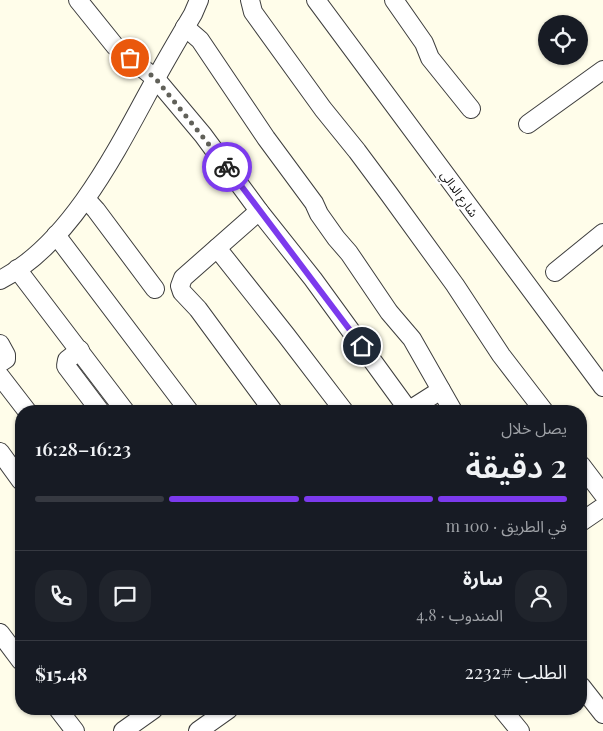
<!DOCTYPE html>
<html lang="ar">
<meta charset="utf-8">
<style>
:root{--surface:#171b24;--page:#20242c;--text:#f1f3f6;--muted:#9ea1a6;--line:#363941;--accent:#7c3aed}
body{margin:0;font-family:"Playfair Display","Noto Sans Arabic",serif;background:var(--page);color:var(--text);direction:rtl;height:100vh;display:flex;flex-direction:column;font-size:19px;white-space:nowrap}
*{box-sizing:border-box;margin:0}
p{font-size:16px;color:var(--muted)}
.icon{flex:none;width:28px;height:28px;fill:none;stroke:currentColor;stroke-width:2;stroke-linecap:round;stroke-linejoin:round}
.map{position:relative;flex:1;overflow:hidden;direction:ltr}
.sheet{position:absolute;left:15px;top:405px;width:572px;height:310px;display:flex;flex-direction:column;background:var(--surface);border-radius:20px;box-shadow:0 1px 4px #0004;direction:rtl}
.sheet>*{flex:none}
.fabs{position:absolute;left:538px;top:15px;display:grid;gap:10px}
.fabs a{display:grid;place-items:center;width:50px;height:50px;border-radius:50%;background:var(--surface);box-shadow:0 1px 4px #0004;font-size:25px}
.pin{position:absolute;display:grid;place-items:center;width:42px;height:42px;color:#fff;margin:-21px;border:2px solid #fff;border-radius:50%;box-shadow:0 1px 5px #0007}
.courier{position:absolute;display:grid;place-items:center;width:50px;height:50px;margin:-25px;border:4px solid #7c3aed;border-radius:50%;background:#fff;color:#222;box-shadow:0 1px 6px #0007}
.summary em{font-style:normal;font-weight:600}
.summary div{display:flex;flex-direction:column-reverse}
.summary{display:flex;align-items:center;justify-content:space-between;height:85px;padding:0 20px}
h1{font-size:32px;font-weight:600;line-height:38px}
.bar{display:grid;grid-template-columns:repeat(4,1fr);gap:8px 5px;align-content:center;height:60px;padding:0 20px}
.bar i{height:6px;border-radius:4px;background:var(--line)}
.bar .active{background:var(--accent)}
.bar p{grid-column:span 4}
.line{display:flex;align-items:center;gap:12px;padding:0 20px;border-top:1px solid var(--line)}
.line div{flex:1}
.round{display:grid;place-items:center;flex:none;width:52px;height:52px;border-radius:20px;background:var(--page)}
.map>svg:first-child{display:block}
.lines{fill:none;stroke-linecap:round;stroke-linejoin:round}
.street-casing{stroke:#3e3e3e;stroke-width:20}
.street{stroke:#fff;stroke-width:18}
.done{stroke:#606059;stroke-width:5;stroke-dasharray:0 9}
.route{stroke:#7c3aed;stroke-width:6}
.labels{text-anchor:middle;stroke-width:5;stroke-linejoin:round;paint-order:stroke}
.street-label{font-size:12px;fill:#0b0b0b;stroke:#fff}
</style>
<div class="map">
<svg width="603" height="731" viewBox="0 0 603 731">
<rect width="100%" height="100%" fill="#fffdea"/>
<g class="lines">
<g class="street-casing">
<g id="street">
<polyline points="78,0 115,46 156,79 203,135 259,211 313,279 409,411"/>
<polyline points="250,0 253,12 323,109 357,151 389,194 455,285 501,355 544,411"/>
<polyline points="316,0 603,387"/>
<polyline points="394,0 424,43 430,58 471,109"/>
<polyline points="185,27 200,40 266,138 314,203 319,214 336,238 349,253 389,312 412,339 453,411"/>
<polyline points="528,124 603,70"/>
<polyline points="86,199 96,210 155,289"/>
<polyline points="259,211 183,278 180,286 182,292 198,309 273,411"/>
<polyline points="56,235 189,411"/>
<polyline points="217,248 286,335 344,411"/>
<polyline points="17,269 125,411"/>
<polyline points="555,272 603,233"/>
<path d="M0,280C71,244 118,148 155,80C167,58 180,36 193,14L199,0"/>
<polyline points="0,344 6,355 6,359 0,363"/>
<polyline points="80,350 67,360 66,366 100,411"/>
<polyline points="0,376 27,411"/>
<polyline points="408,411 441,390"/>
<polyline points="0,452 21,481"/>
<polyline points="581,465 603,494"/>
<polyline points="581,522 603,507"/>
<polyline points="0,633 21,661"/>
<polyline points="581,686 603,714"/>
<polyline points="58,709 75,731"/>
<polyline points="502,709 520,731"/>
<polyline points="123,731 154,709"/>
<polyline points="198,731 229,709"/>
</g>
</g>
<use href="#street" class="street"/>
</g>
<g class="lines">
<polyline class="done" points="130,58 156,79 227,167"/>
<polyline class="route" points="227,167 362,346"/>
</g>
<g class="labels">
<g class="street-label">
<text transform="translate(459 194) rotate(54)" y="4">شارع الدالي</text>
</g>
</g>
</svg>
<div class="fabs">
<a><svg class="icon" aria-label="locate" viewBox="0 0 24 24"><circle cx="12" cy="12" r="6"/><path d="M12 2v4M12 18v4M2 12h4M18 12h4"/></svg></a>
</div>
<div class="pin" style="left:130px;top:58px;background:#ea580c"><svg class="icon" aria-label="bag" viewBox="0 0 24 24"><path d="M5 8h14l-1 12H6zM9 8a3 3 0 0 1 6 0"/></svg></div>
<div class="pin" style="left:362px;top:346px;background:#1f2937"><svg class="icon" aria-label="home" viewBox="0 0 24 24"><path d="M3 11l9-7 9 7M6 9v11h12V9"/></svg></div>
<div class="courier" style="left:227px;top:167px"><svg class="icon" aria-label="bike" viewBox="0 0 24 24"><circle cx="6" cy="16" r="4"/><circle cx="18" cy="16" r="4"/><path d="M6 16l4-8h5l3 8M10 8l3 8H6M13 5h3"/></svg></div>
<section class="sheet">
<div class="summary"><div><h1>2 دقيقة</h1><p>يصل خلال</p></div><em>16:23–16:28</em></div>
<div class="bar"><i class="active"></i><i class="active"></i><i class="active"></i><i></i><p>في الطريق · 100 m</p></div>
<div class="line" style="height:90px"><a class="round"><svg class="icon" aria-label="person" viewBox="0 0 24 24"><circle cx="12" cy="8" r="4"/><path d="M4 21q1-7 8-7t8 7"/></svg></a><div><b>سارة</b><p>المندوب · 4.8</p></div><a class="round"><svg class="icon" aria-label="chat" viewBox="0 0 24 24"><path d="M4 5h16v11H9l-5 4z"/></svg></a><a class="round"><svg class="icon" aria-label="phone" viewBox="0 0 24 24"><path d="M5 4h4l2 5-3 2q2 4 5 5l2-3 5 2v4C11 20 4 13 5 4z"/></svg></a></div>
<div class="line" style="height:65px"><div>الطلب #2232</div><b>$15.48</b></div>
</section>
</div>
